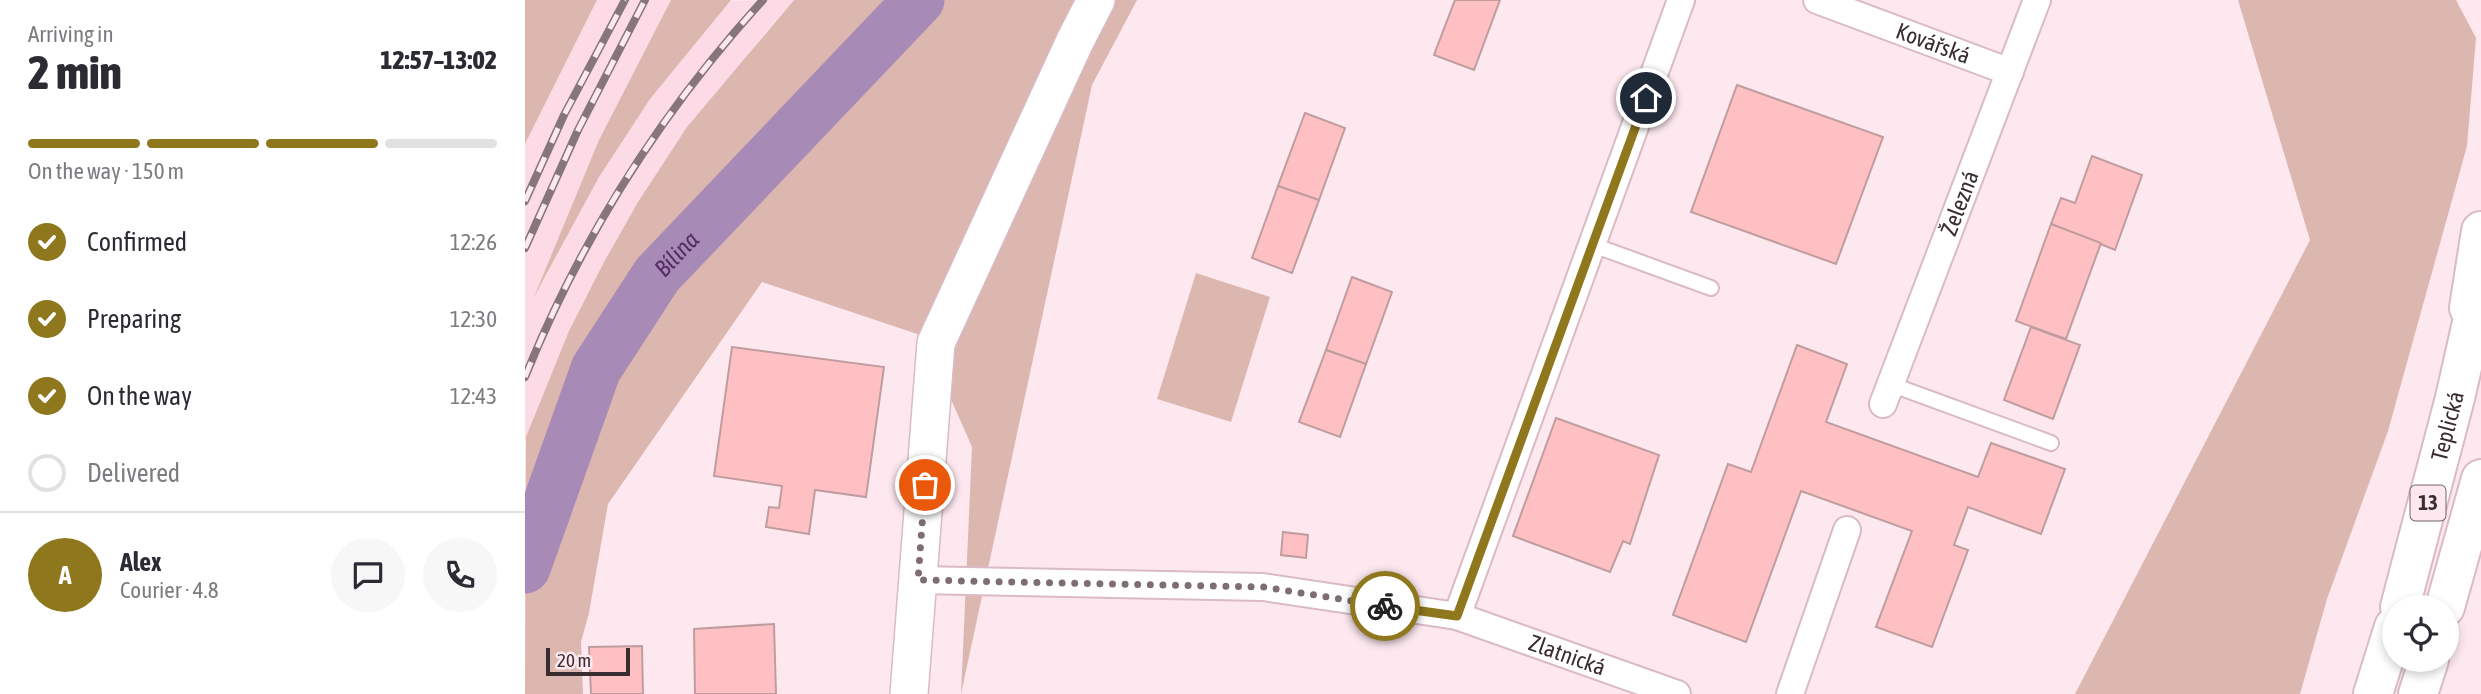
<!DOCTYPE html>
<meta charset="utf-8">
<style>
:root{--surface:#fff;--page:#f7f7f7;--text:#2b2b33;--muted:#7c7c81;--line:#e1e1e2;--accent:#8e771c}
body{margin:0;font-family:"Asap Condensed",sans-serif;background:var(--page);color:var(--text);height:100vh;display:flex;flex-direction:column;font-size:26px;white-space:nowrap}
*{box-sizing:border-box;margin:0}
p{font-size:23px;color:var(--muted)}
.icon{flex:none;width:38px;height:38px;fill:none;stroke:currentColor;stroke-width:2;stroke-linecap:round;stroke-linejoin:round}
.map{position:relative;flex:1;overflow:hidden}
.sheet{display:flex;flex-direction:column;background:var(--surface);width:525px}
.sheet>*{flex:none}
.tools{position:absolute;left:1857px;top:595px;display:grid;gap:14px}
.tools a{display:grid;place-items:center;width:77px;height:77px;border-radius:50%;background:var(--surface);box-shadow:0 4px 10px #0003;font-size:35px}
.scale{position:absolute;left:21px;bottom:18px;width:84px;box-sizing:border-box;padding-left:7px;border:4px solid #3a2d31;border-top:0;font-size:19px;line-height:24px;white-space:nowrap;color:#3a2d31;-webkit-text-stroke:5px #fde8ef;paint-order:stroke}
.pin{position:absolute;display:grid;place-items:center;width:60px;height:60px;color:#fff;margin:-30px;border:4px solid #fff;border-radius:50%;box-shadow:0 2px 7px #0007}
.courier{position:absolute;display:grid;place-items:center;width:70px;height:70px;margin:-35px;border:5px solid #8e771c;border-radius:50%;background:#fff;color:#222;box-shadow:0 2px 9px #0007}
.head em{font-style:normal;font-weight:800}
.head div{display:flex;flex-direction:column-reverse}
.head{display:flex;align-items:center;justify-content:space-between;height:119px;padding:0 28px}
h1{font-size:46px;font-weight:800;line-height:52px}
.bar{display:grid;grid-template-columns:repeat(4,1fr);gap:10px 7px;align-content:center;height:84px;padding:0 28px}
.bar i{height:9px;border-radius:5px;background:var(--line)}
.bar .active{background:var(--accent)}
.bar p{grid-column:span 4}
.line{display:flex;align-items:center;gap:18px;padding:0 28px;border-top:2px solid var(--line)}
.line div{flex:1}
.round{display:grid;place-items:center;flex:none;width:74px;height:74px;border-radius:37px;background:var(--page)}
ol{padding:0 28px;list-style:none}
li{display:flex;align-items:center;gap:21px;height:77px}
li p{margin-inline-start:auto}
li .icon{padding:7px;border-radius:50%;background:var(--accent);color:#fff;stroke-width:4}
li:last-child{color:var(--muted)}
li i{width:38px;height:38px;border:4px solid var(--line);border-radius:50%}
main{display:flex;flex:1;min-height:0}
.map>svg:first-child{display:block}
.built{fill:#fcdae6}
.green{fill:#dcb7af}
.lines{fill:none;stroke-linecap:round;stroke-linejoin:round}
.river{stroke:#a88ab7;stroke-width:51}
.building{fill:#ffc0c4;stroke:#bf9d9f;stroke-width:2}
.lane-casing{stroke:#dabac5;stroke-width:18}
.street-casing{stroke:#dabac5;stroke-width:30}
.secondary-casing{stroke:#dabac5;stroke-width:40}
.highway-casing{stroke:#dabac5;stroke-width:42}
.lane{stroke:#fff;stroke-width:14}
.street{stroke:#fff;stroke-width:26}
.secondary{stroke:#fff;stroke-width:37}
.highway{stroke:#fff;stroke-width:38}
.rail-casing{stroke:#86767b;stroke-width:8}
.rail{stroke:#fde8ef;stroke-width:5;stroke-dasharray:16;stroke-linecap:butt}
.done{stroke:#7e6e74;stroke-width:7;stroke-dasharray:0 12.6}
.route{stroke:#8e771c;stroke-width:9}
.labels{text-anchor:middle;stroke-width:6;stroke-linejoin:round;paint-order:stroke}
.shield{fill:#fde8ef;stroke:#74656a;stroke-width:2}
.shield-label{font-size:21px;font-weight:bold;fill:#3a2d31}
.street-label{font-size:23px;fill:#3a2d31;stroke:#fde8ef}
.water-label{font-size:24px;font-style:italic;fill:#552d66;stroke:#fde8ef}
</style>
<main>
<section class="sheet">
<div class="head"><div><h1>2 min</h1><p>Arriving in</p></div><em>12:57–13:02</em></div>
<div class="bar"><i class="active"></i><i class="active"></i><i class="active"></i><i></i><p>On the way · 150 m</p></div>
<ol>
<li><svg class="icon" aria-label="check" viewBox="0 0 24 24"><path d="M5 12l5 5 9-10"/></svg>Confirmed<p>12:26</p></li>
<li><svg class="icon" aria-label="check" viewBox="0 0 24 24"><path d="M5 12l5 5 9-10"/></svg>Preparing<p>12:30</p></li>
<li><svg class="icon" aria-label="check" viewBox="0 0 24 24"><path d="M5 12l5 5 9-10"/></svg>On the way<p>12:43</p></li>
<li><i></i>Delivered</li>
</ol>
<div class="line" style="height:126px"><b class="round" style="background:var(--accent);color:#fff">A</b><div><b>Alex</b><p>Courier · 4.8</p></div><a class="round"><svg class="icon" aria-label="chat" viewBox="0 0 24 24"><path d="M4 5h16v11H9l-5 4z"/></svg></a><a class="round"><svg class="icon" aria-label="phone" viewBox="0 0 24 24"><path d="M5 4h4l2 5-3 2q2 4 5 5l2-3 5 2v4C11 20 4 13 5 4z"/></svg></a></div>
</section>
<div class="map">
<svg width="1956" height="694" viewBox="0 0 1956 694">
<rect width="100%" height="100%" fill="#fde8ef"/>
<polygon class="built" points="72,0 146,0 74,140 14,289 74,177 125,99 205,1 269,0 240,32 113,202 79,262 44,331 0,441 0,144"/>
<g class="green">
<polygon points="0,0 72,0 0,144"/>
<polygon points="146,0 206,0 125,99 74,177 9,297 74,140"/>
<polygon points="269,0 612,0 567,85 436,694 447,447 398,336 237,282 83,504 64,613 56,642 58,694 0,694 1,437 44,331 79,262 113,202 162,127"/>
<polygon points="1713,0 1931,0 1951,38 1942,146 1863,431 1802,599 1775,694 1550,694 1785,240"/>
<polygon points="671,273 745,297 706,422 632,399"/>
</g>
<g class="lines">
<path class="river" id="s1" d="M0,568L71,369L132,275L394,0"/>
</g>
<g class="building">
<polygon points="930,0 975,0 949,70 909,55"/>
<polygon points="1212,85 1358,137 1311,264 1166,212"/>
<polygon points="780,113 820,128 794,200 753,186"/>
<polygon points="1567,156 1617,175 1590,250 1526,224 1536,198 1550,203"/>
<polygon points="753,186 794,200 767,273 727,258"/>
<polygon points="1526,224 1576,243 1541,339 1491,321"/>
<polygon points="827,277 867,292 841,364 801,350"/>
<polygon points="1506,327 1555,345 1528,419 1479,400"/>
<polygon points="1272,345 1322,364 1301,422 1453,477 1466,443 1540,469 1516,534 1443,507 1429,545 1443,550 1407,647 1351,627 1387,531 1276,491 1221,642 1148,615 1203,464 1226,472"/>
<polygon points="207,347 359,367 341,497 290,490 284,534 241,527 244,507 254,508 257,486 189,476"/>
<polygon points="801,350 841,364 815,437 774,422"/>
<polygon points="1031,418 1134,455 1105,544 1098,541 1085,572 988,536"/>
<polygon points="758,532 783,535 781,558 756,555"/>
<polygon points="249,624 251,694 170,694 169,629"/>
<polygon points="117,646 118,694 66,694 64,647"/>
</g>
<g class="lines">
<g class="lane-casing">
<g id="lane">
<polyline points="1068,245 1186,288"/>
<polyline points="1365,384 1526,443"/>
</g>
</g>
<g class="street-casing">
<g id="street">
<path id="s2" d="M1292,0L1485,72"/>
<path id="s3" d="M1358,404L1512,0"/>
<polyline points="393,580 738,587 932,616 1156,0"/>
<path id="s4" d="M932,616L1152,694"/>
<polyline points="1265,694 1322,530"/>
</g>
</g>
<g class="secondary-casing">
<polyline id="secondary" points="384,694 411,343 550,41 571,0"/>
</g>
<g class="highway-casing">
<g id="highway">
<polyline points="1944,308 1956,231"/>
<path id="s5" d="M1875,607L1930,398L1956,283"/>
<polyline points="1920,607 1956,479"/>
<polyline points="1848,694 1869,627"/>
<polyline points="1893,694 1904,660"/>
</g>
</g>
<use href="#lane" class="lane"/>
<use href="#street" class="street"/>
<use href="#secondary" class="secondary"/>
<use href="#highway" class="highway"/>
<g class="rail-casing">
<g id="rail">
<polyline points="0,201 39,115 100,0"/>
<polyline points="0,248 53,130 120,0"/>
<path d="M0,377C57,236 136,112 238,0"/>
</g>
</g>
<use href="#rail" class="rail"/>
</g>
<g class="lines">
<polyline class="done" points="400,485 393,580 738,587 860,606"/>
<polyline class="route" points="860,606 932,616 1121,98"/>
</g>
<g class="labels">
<rect class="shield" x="1885.5" y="485.5" width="35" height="35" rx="5"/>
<g class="shield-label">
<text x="1903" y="510">13</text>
</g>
<g class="street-label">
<text dy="8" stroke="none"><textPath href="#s2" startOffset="124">Kovářská</textPath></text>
<text dy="8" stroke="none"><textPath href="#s3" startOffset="215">Železná</textPath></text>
<text dy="8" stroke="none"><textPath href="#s5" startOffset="187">Teplická</textPath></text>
<text dy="8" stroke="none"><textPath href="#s4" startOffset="117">Zlatnická</textPath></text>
</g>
<g class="water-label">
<text dy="8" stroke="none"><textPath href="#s1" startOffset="352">Bílina</textPath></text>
</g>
</g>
</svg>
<div class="tools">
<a><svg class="icon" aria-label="locate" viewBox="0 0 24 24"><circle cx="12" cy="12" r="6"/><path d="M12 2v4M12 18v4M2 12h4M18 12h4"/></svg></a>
</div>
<div class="scale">20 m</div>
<div class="pin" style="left:400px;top:485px;background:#ea580c"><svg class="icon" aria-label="bag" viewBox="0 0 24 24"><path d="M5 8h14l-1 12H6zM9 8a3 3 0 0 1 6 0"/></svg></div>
<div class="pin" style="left:1121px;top:98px;background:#1f2937"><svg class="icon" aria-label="home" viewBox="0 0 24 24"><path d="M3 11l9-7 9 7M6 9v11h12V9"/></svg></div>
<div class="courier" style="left:860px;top:606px"><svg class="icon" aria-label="bike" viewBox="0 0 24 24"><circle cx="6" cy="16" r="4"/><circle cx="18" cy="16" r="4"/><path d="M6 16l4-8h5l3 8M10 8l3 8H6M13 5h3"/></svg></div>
</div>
</main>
